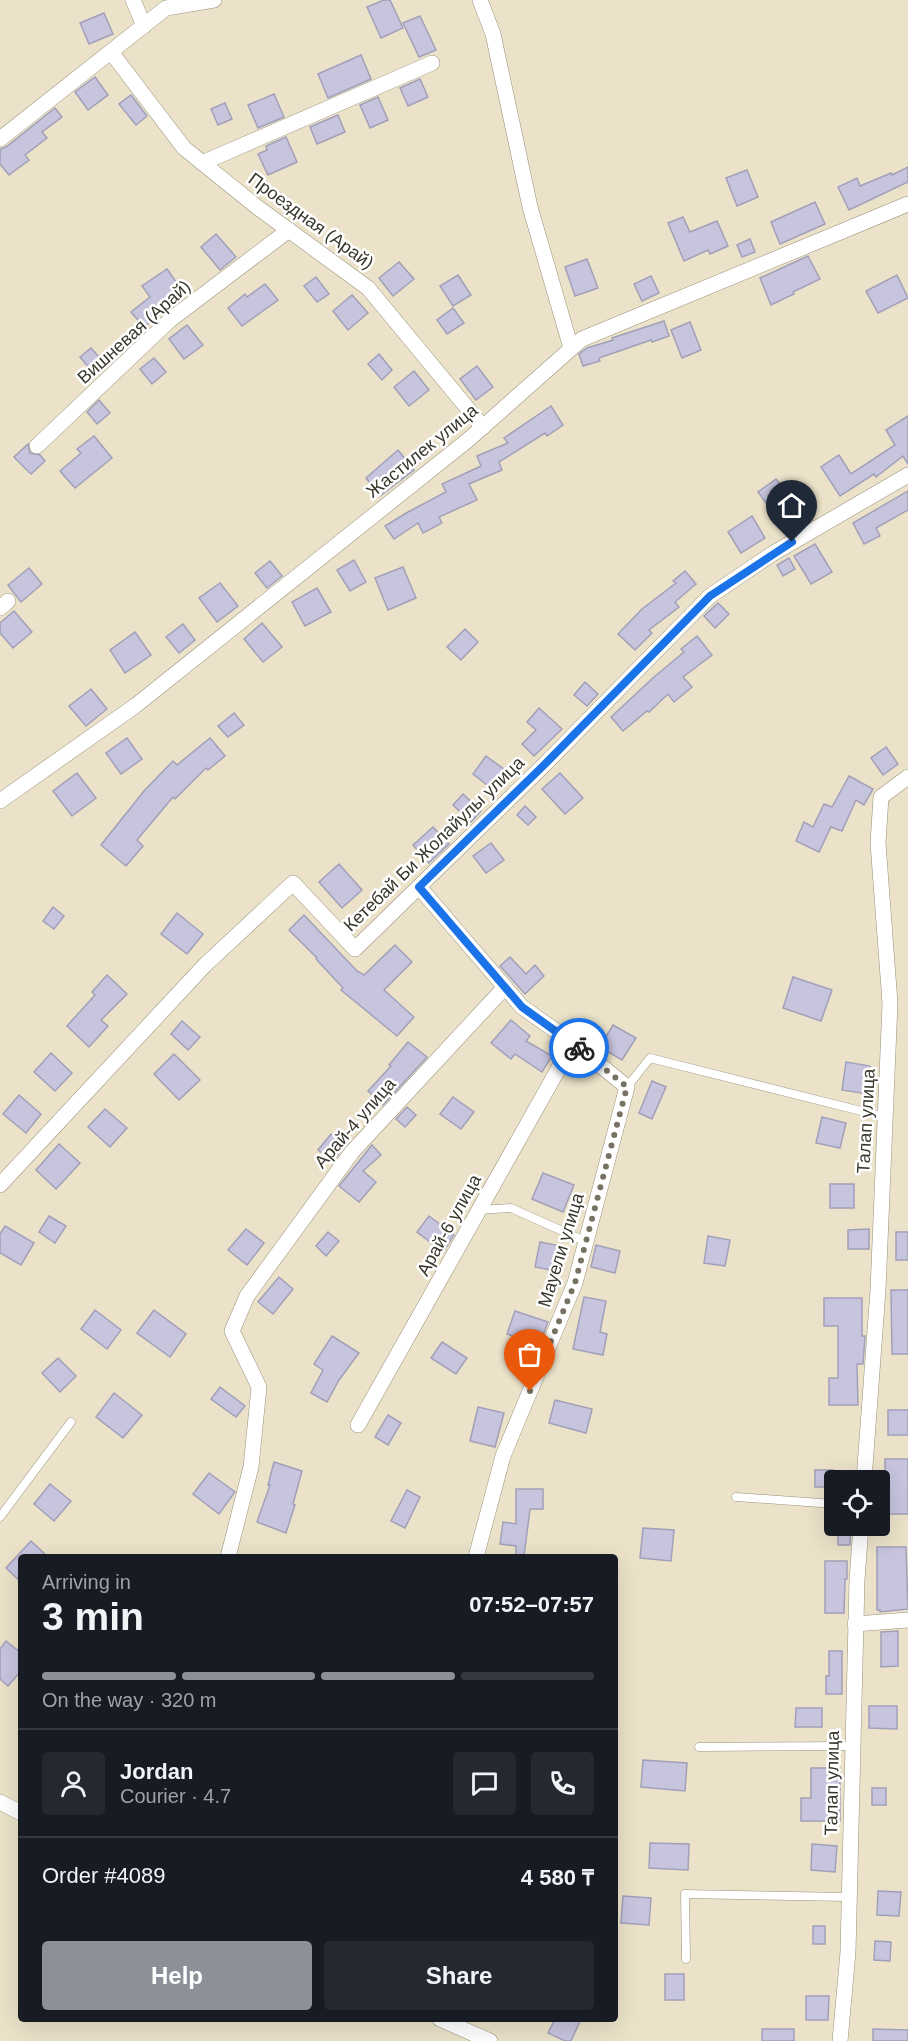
<!DOCTYPE html>
<meta charset="utf-8">
<style>
:root{--surface:#171b24;--page:#242831;--text:#f1f3f6;--muted:#9ea1a6;--line:#363941;--accent:#8c9099}
body{margin:0;font-family:Helvetica,sans-serif;background:var(--page);color:var(--text);height:100vh;display:flex;flex-direction:column;font-size:22px;white-space:nowrap}
*{box-sizing:border-box;margin:0}
p{font-size:20px;color:var(--muted)}
.icon{flex:none;width:33px;height:33px;fill:none;stroke:currentColor;stroke-width:2;stroke-linecap:round;stroke-linejoin:round}
.map{position:relative;flex:1;overflow:hidden}
.details{position:absolute;left:18px;top:1554px;width:600px;height:468px;display:flex;flex-direction:column;background:var(--surface);border-radius:6px;box-shadow:0 6px 24px #0002}
.details>*{flex:none}
.fabs{position:absolute;left:824px;top:1470px;display:grid;gap:12px}
.fabs a{display:grid;place-items:center;width:66px;height:66px;border-radius:6px;background:var(--surface);box-shadow:0 6px 24px #0002;font-size:30px}
.pin{position:absolute;display:grid;place-items:center;width:51px;height:51px;color:#fff;margin:-62px -26px;border-radius:50% 50% 50% 0;rotate:-45deg;box-shadow:0 0 6px #0007}
.pin .icon{rotate:45deg}
.courier{position:absolute;display:grid;place-items:center;width:60px;height:60px;margin:-30px;border:4px solid #1a73e8;border-radius:50%;background:#fff;color:#222;box-shadow:0 2px 8px #0007}
.overview em{font-style:normal;font-weight:600}
.overview div{display:flex;flex-direction:column-reverse}
.overview{display:flex;align-items:center;justify-content:space-between;height:102px;padding:0 24px}
h1{font-size:39px;font-weight:600;line-height:45px}
.bar{display:grid;grid-template-columns:repeat(4,1fr);gap:9px 6px;align-content:center;height:72px;padding:0 24px}
.bar i{height:8px;border-radius:4px;background:var(--line)}
.bar .active{background:var(--accent)}
.bar p{grid-column:span 4}
.line{display:flex;align-items:center;gap:15px;padding:0 24px;border-top:2px solid var(--line)}
.line div{flex:1}
.round{display:grid;place-items:center;flex:none;width:63px;height:63px;border-radius:6px;background:var(--page)}
.button{display:flex;gap:12px;margin-top:auto;padding:12px 24px}
.button a{flex:1;height:69px;border-radius:6px;background:var(--accent);color:#fff;font-size:24px;font-weight:600;line-height:69px;text-align:center}
.button a+a{background:var(--page);color:var(--text)}
.map>svg:first-child{display:block}
.building{fill:#c7c5de;stroke:#a1a0b8;stroke-width:1.5}
.lines{fill:none;stroke-linecap:round;stroke-linejoin:round}
.lane-casing{stroke:#99917a;stroke-width:9}
.street-casing{stroke:#99917a;stroke-width:16}
.lane{stroke:#fff;stroke-width:8}
.street{stroke:#fff;stroke-width:15}
.done{stroke:#777263;stroke-width:6;stroke-dasharray:0 10.8}
.route{stroke:#1a73e8;stroke-width:8}
.labels{text-anchor:middle;stroke-width:5;stroke-linejoin:round;paint-order:stroke}
.street-label{font-size:18px;fill:#39362c;stroke:#fff}
</style>
<div class="map">
<svg width="908" height="2041" viewBox="0 0 908 2041">
<rect width="100%" height="100%" fill="#ebe2c9"/>
<g class="building">
<polygon points="384,0 390,0 403,28 381,38 367,7"/>
<polygon points="104,13 113,34 89,44 80,23"/>
<polygon points="420,16 436,50 419,57 403,23"/>
<polygon points="361,55 371,79 328,98 318,74"/>
<polygon points="95,77 108,95 88,110 75,92"/>
<polygon points="420,79 428,97 408,106 400,88"/>
<polygon points="274,94 284,117 258,128 248,105"/>
<polygon points="131,95 147,116 136,125 119,104"/>
<polygon points="378,97 388,120 370,128 360,105"/>
<polygon points="225,103 232,119 218,125 211,109"/>
<polygon points="55,108 62,117 42,132 47,138 25,155 29,160 9,175 0,164 0,149 6,147"/>
<polygon points="338,115 345,132 317,144 310,127"/>
<polygon points="286,137 297,162 268,175 258,154 267,150 266,146"/>
<polygon points="908,167 908,182 849,210 838,187 857,178 860,186 891,173 892,175"/>
<polygon points="747,170 758,197 737,206 726,178"/>
<polygon points="815,202 825,224 780,244 771,222"/>
<polygon points="683,217 690,232 717,221 728,246 710,254 708,250 684,261 668,223"/>
<polygon points="216,234 236,257 220,270 201,247"/>
<polygon points="750,239 755,252 742,257 737,245"/>
<polygon points="808,256 820,279 793,292 794,294 771,305 760,278"/>
<polygon points="587,259 598,288 575,296 565,267"/>
<polygon points="399,262 414,279 393,296 379,278"/>
<polygon points="167,269 184,293 156,313 158,316 144,327 131,312 150,297 142,286"/>
<polygon points="458,275 471,295 453,306 440,286"/>
<polygon points="897,275 908,298 878,313 866,291"/>
<polygon points="651,276 659,293 642,301 634,284"/>
<polygon points="316,277 329,294 317,302 304,286"/>
<polygon points="265,284 278,300 242,326 228,308 245,294 247,297"/>
<polygon points="352,295 368,313 348,330 333,311"/>
<polygon points="453,308 464,323 447,334 437,320"/>
<polygon points="664,321 669,336 652,342 651,340 599,358 600,361 583,366 579,354 587,348 613,340 612,338"/>
<polygon points="690,322 701,350 682,358 671,330"/>
<polygon points="187,325 203,345 184,359 169,339"/>
<polygon points="91,348 107,366 96,376 80,357"/>
<polygon points="379,354 392,370 382,380 368,364"/>
<polygon points="154,358 166,372 152,384 140,369"/>
<polygon points="477,366 493,387 476,400 460,379"/>
<polygon points="414,371 429,390 409,406 394,387"/>
<polygon points="99,400 110,413 97,424 87,412"/>
<polygon points="551,406 563,425 547,436 545,433 499,462 502,470 469,484 477,500 439,517 442,523 423,533 418,523 394,539 385,526 408,512 446,492 442,484 481,466 477,456 508,443 504,438"/>
<polygon points="908,416 908,464 903,456 876,477 874,474 840,496 821,467 839,455 851,474 895,445 886,430"/>
<polygon points="94,436 112,458 75,488 60,471 81,453 77,449"/>
<polygon points="28,444 30,453 40,455 45,461 31,474 14,457"/>
<polygon points="398,450 414,470 380,496 366,478"/>
<polygon points="776,479 791,498 772,511 758,492"/>
<polygon points="908,491 908,510 876,528 880,536 864,544 853,523"/>
<polygon points="752,516 765,538 741,553 728,532"/>
<polygon points="815,544 832,572 811,584 794,556"/>
<polygon points="789,558 795,569 783,576 777,565"/>
<polygon points="354,560 366,582 350,591 337,570"/>
<polygon points="270,561 282,576 267,588 255,573"/>
<polygon points="403,567 416,598 388,610 375,578"/>
<polygon points="29,568 42,584 21,602 8,585"/>
<polygon points="685,571 696,584 675,602 679,607 649,630 652,633 635,650 618,634 642,609 676,583 673,581"/>
<polygon points="220,583 238,606 217,622 199,598"/>
<polygon points="317,588 331,612 305,626 292,602"/>
<polygon points="718,603 729,614 715,628 704,616"/>
<polygon points="14,611 32,632 13,648 0,633 0,623"/>
<polygon points="262,623 282,647 263,662 244,639"/>
<polygon points="183,624 195,640 179,653 166,637"/>
<polygon points="465,629 478,642 461,660 447,647"/>
<polygon points="135,632 151,655 125,673 110,650"/>
<polygon points="697,636 712,655 683,677 692,687 674,702 668,694 649,712 647,711 623,731 611,717 654,677 684,652 681,649"/>
<polygon points="585,682 598,694 587,706 574,695"/>
<polygon points="91,689 107,709 86,726 69,706"/>
<polygon points="539,708 562,729 534,756 522,744 536,730 527,722"/>
<polygon points="234,713 244,725 228,737 218,726"/>
<polygon points="127,738 142,759 121,774 106,753"/>
<polygon points="210,738 225,756 208,770 206,768 175,799 173,797 137,840 143,846 126,866 101,845 144,791 173,761 177,765"/>
<polygon points="886,747 898,764 883,775 871,758"/>
<polygon points="486,756 505,770 491,788 473,774"/>
<polygon points="77,773 96,798 72,816 53,791"/>
<polygon points="560,773 583,798 565,814 542,789"/>
<polygon points="849,776 873,789 864,805 856,800 842,831 831,827 819,852 796,841 804,822 813,827 824,804 832,807"/>
<polygon points="463,794 481,811 471,822 453,805"/>
<polygon points="525,806 536,817 528,825 517,815"/>
<polygon points="433,827 449,844 429,863 413,845"/>
<polygon points="491,843 504,860 486,873 473,856"/>
<polygon points="339,864 362,890 342,908 319,882"/>
<polygon points="53,907 64,916 54,929 43,921"/>
<polygon points="177,913 203,934 187,954 161,934"/>
<polygon points="304,915 357,971 364,975 395,945 412,962 384,990 414,1017 397,1036 341,990 343,988 316,959 317,958 289,930"/>
<polygon points="510,957 526,974 535,965 544,976 525,994 500,966"/>
<polygon points="107,975 127,994 101,1020 108,1026 89,1047 67,1026 95,995 92,992"/>
<polygon points="793,977 832,990 821,1021 783,1008"/>
<polygon points="511,1020 530,1036 526,1041 552,1056 542,1072 515,1054 511,1059 491,1043"/>
<polygon points="182,1021 200,1037 188,1050 171,1034"/>
<polygon points="613,1025 636,1038 622,1060 600,1047"/>
<polygon points="408,1042 427,1057 383,1105 368,1091 391,1066 389,1065"/>
<polygon points="51,1053 72,1073 55,1091 34,1072"/>
<polygon points="174,1054 200,1080 179,1100 154,1074"/>
<polygon points="846,1062 870,1066 867,1094 842,1090"/>
<polygon points="652,1081 666,1087 652,1119 639,1113"/>
<polygon points="19,1095 41,1114 26,1133 3,1114"/>
<polygon points="453,1097 474,1112 461,1129 440,1114"/>
<polygon points="407,1107 416,1115 405,1127 396,1119"/>
<polygon points="105,1109 127,1128 110,1147 88,1127"/>
<polygon points="822,1117 846,1123 840,1148 816,1143"/>
<polygon points="331,1134 345,1145 333,1162 318,1150"/>
<polygon points="59,1144 80,1163 56,1189 36,1170"/>
<polygon points="372,1145 381,1155 363,1171 376,1182 359,1202 339,1186"/>
<polygon points="543,1173 574,1185 563,1212 532,1199"/>
<rect x="830" y="1184" width="24" height="24"/>
<polygon points="49,1216 66,1226 55,1243 39,1232"/>
<polygon points="429,1216 454,1235 443,1252 417,1232"/>
<polygon points="5,1226 34,1243 21,1265 0,1253 0,1234"/>
<polygon points="246,1229 264,1243 247,1265 228,1250"/>
<polygon points="869,1229 869,1249 848,1249 848,1230"/>
<polygon points="328,1232 339,1241 326,1256 316,1246"/>
<rect x="896" y="1232" width="12" height="28"/>
<polygon points="708,1236 730,1240 725,1266 704,1263"/>
<polygon points="540,1242 561,1246 556,1271 535,1267"/>
<polygon points="596,1245 620,1251 615,1273 591,1267"/>
<polygon points="279,1277 293,1289 273,1314 258,1302"/>
<polygon points="891,1290 908,1290 908,1354 892,1354"/>
<polygon points="584,1297 606,1301 600,1332 607,1334 603,1355 573,1349"/>
<polygon points="824,1298 862,1298 862,1336 865,1336 863,1364 857,1364 858,1405 829,1405 829,1378 838,1378 838,1326 824,1326"/>
<polygon points="95,1310 121,1330 107,1349 81,1329"/>
<polygon points="154,1310 186,1334 170,1357 137,1333"/>
<polygon points="515,1311 548,1322 539,1345 507,1334"/>
<polygon points="332,1336 359,1353 339,1380 327,1402 311,1393 323,1370 314,1364"/>
<polygon points="442,1342 467,1358 456,1374 431,1358"/>
<polygon points="58,1358 76,1376 60,1392 42,1373"/>
<polygon points="220,1387 245,1406 236,1417 211,1399"/>
<polygon points="114,1393 142,1415 123,1438 96,1417"/>
<polygon points="555,1400 592,1409 586,1433 549,1423"/>
<polygon points="478,1407 504,1413 495,1447 470,1441"/>
<rect x="888" y="1410" width="20" height="25"/>
<polygon points="388,1415 401,1423 388,1445 375,1437"/>
<polygon points="885,1459 908,1459 908,1514 882,1514 882,1491 885,1491"/>
<polygon points="274,1462 302,1471 293,1504 295,1505 286,1533 257,1522 270,1485 268,1485"/>
<rect x="815" y="1470" width="19" height="17"/>
<polygon points="209,1473 235,1492 219,1514 193,1494"/>
<polygon points="50,1484 71,1501 54,1521 34,1504"/>
<polygon points="516,1489 543,1489 543,1509 530,1509 524,1556 516,1556 516,1546 500,1544 503,1522 516,1524"/>
<polygon points="407,1490 420,1497 405,1528 391,1521"/>
<polygon points="838,1527 851,1527 850,1545 838,1545"/>
<polygon points="643,1528 674,1530 671,1561 640,1558"/>
<polygon points="31,1541 48,1557 21,1557 21,1582 6,1568"/>
<polygon points="877,1547 906,1547 908,1609 880,1612 880,1610 877,1610"/>
<polygon points="825,1561 847,1561 847,1579 845,1579 844,1613 825,1613"/>
<polygon points="898,1631 898,1666 881,1667 881,1632"/>
<polygon points="6,1641 21,1653 21,1671 8,1686 0,1679 0,1649"/>
<polygon points="829,1651 842,1651 842,1694 826,1694 826,1676 829,1676"/>
<polygon points="869,1706 897,1706 897,1729 869,1728"/>
<polygon points="796,1708 822,1708 822,1727 795,1727"/>
<polygon points="643,1760 687,1763 685,1791 641,1787"/>
<polygon points="811,1768 840,1768 840,1821 801,1821 801,1798 811,1798"/>
<rect x="872" y="1788" width="14" height="17"/>
<polygon points="650,1843 689,1844 688,1870 649,1868"/>
<polygon points="812,1844 837,1846 835,1872 811,1870"/>
<polygon points="878,1891 901,1892 899,1916 877,1915"/>
<polygon points="623,1896 651,1898 649,1925 621,1923"/>
<rect x="813" y="1926" width="12" height="18"/>
<polygon points="875,1941 891,1942 890,1961 874,1960"/>
<rect x="665" y="1974" width="19" height="26"/>
<polygon points="806,1996 829,1996 828,2020 806,2020"/>
<polygon points="555,2019 581,2019 571,2041 565,2041 548,2033"/>
<rect x="762" y="2029" width="32" height="12"/>
<polygon points="873,2029 908,2030 908,2041 873,2041"/>
</g>
<g class="lines">
<g class="lane-casing">
<g id="lane">
<polyline points="627,1087 650,1058 885,1117"/>
<polyline points="479,1210 511,1208 587,1242"/>
<polyline points="736,1497 834,1504"/>
<polyline points="0,1517 71,1422"/>
<polyline points="699,1747 853,1746"/>
<polyline points="686,1959 685,1894 849,1897"/>
</g>
</g>
<g class="street-casing">
<g id="street">
<polyline points="133,0 144,26"/>
<polyline points="480,0 493,34 530,207 571,348"/>
<polyline points="111,52 184,148 257,207 368,288 483,427"/>
<polyline points="0,139 166,8 214,0"/>
<polyline points="202,163 432,63"/>
<polyline points="37,446 170,320 289,230"/>
<polyline points="0,608 8,601"/>
<polyline points="0,801 135,706 468,440 582,339 908,204"/>
<polyline points="419,887 522,1007 573,1043 627,1087 575,1283 503,1456 476,1557"/>
<polyline points="0,1185 205,965 293,883 355,949 544,765 710,596 772,554 908,475"/>
<polyline points="358,1425 573,1043"/>
<polyline points="864,1480 878,1290 890,1003 878,843 881,797 908,777"/>
<polyline points="228,1557 251,1467 259,1387 232,1331 247,1296 352,1152 505,987"/>
<polyline points="855,1624 908,1620"/>
<polyline points="0,1802 21,1813"/>
<polyline points="440,2019 490,2041"/>
<polyline points="840,2041 848,1952 857,1580 861,1526"/>
</g>
</g>
<use href="#lane" class="lane"/>
<use href="#street" class="street"/>
</g>
<g class="lines">
<polyline class="done" points="530,1391 575,1283 627,1087 579,1048"/>
<polyline class="route" points="579,1048 522,1007 419,887 544,765 710,596 792,542"/>
</g>
<g class="labels">
<g class="street-label">
<text transform="translate(311 221) rotate(36)" y="6">Проездная (Арай)</text>
<text transform="translate(134 332) rotate(-42)" y="6">Вишневая (Арай)</text>
<text transform="translate(422 451) rotate(-39)" y="6">Жастилек улица</text>
<text transform="translate(434 844) rotate(-44)" y="6">Кетебай Би Жолайулы улица</text>
<text transform="translate(866 1121) rotate(-87)" y="6">Талап улица</text>
<text transform="translate(355 1123) rotate(-49)" y="6">Арай-4 улица</text>
<text transform="translate(449 1225) rotate(-61)" y="6">Арай-6 улица</text>
<text transform="translate(561 1250) rotate(-73)" y="6">Мауели улица</text>
<text transform="translate(832 1783) rotate(-89)" y="6">Талап улица</text>
</g>
</g>
</svg>
<div class="fabs">
<a><svg class="icon" aria-label="locate" viewBox="0 0 24 24"><circle cx="12" cy="12" r="6"/><path d="M12 2v4M12 18v4M2 12h4M18 12h4"/></svg></a>
</div>
<div class="pin" style="left:530px;top:1391px;background:#ea580c"><svg class="icon" aria-label="bag" viewBox="0 0 24 24"><path d="M5 8h14l-1 12H6zM9 8a3 3 0 0 1 6 0"/></svg></div>
<div class="pin" style="left:792px;top:542px;background:#1f2937"><svg class="icon" aria-label="home" viewBox="0 0 24 24"><path d="M3 11l9-7 9 7M6 9v11h12V9"/></svg></div>
<div class="courier" style="left:579px;top:1048px"><svg class="icon" aria-label="bike" viewBox="0 0 24 24"><circle cx="6" cy="16" r="4"/><circle cx="18" cy="16" r="4"/><path d="M6 16l4-8h5l3 8M10 8l3 8H6M13 5h3"/></svg></div>
<section class="details">
<div class="overview"><div><h1>3 min</h1><p>Arriving in</p></div><em>07:52–07:57</em></div>
<div class="bar"><i class="active"></i><i class="active"></i><i class="active"></i><i></i><p>On the way · 320 m</p></div>
<div class="line" style="height:108px"><a class="round"><svg class="icon" aria-label="person" viewBox="0 0 24 24"><circle cx="12" cy="8" r="4"/><path d="M4 21q1-7 8-7t8 7"/></svg></a><div><b>Jordan</b><p>Courier · 4.7</p></div><a class="round"><svg class="icon" aria-label="chat" viewBox="0 0 24 24"><path d="M4 5h16v11H9l-5 4z"/></svg></a><a class="round"><svg class="icon" aria-label="phone" viewBox="0 0 24 24"><path d="M5 4h4l2 5-3 2q2 4 5 5l2-3 5 2v4C11 20 4 13 5 4z"/></svg></a></div>
<div class="line" style="height:78px"><div>Order #4089</div><b>4 580 ₸</b></div>
<div class="button"><a>Help</a><a>Share</a></div>
</section>
</div>
